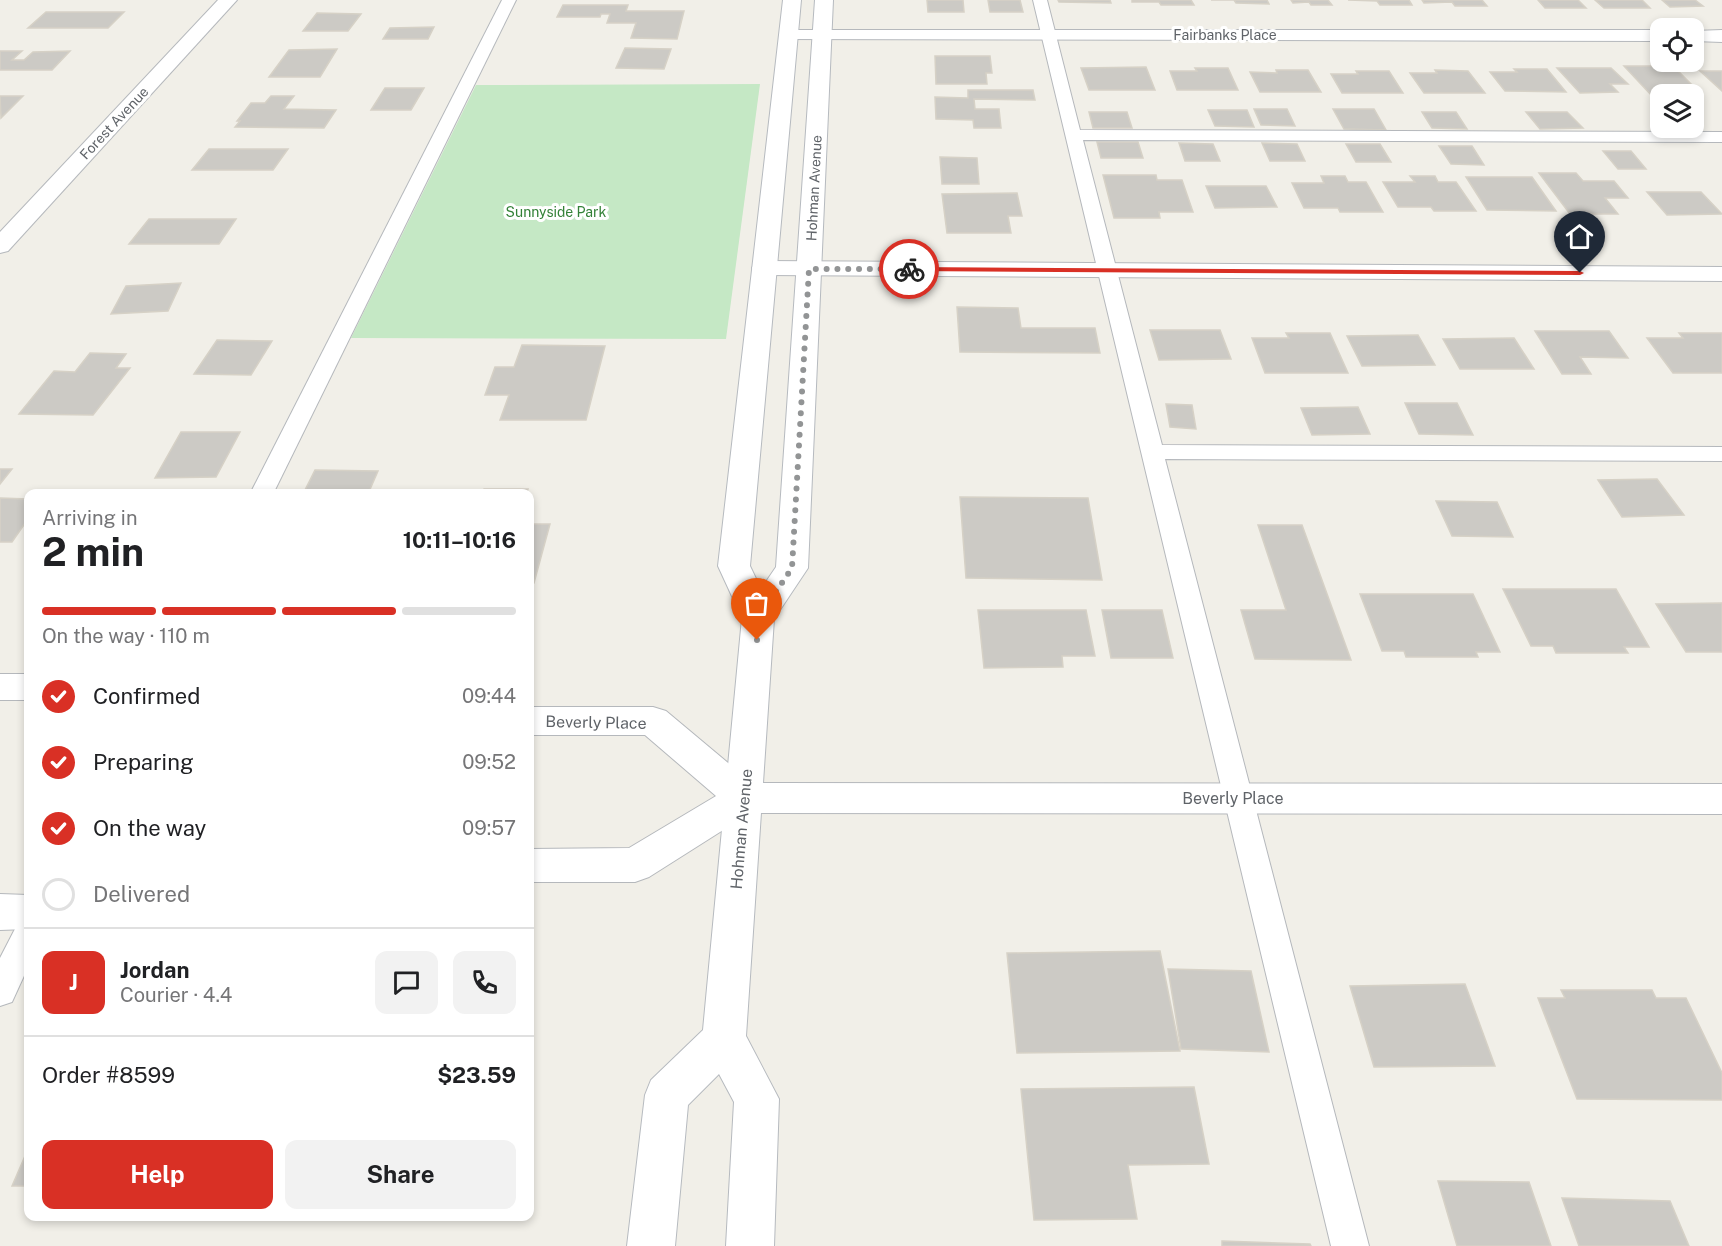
<!DOCTYPE html>
<meta charset="utf-8">
<style>
:root{--surface:#fff;--page:#f2f2f2;--text:#202124;--muted:#757577;--line:#e0e0e0;--accent:#d93025}
body{margin:0;font-family:"Public Sans",sans-serif;background:var(--page);color:var(--text);height:100vh;display:flex;flex-direction:column;font-size:22px;white-space:nowrap}
*{box-sizing:border-box;margin:0}
p{font-size:20px;color:var(--muted)}
.icon{flex:none;width:33px;height:33px;fill:none;stroke:currentColor;stroke-width:2;stroke-linecap:round;stroke-linejoin:round}
.map{position:relative;flex:1;overflow:hidden}
.panel{position:absolute;left:24px;top:489px;width:510px;height:732px;display:flex;flex-direction:column;background:var(--surface);border-radius:12px;box-shadow:0 3px 9px #0003}
.panel>*{flex:none}
.controls{position:absolute;left:1650px;top:18px;display:grid;gap:12px}
.controls a{display:grid;place-items:center;width:54px;height:54px;border-radius:12px;background:var(--surface);box-shadow:0 3px 9px #0003;font-size:30px}
.pin{position:absolute;display:grid;place-items:center;width:51px;height:51px;color:#fff;margin:-62px -26px;border-radius:50% 50% 50% 0;rotate:-45deg;box-shadow:0 0 6px #0007}
.pin .icon{rotate:45deg}
.courier{position:absolute;display:grid;place-items:center;width:60px;height:60px;margin:-30px;border:4px solid #d93025;border-radius:50%;background:#fff;color:#222;box-shadow:0 2px 8px #0007}
.summary em{font-style:normal;font-weight:700}
.summary div{display:flex;flex-direction:column-reverse}
.summary{display:flex;align-items:center;justify-content:space-between;height:102px;padding:0 18px}
h1{font-size:39px;font-weight:700;line-height:45px}
.bar{display:grid;grid-template-columns:repeat(4,1fr);gap:9px 6px;align-content:center;height:72px;padding:0 18px}
.bar i{height:8px;border-radius:4px;background:var(--line)}
.bar .current{background:var(--accent)}
.bar p{grid-column:span 4}
.line{display:flex;align-items:center;gap:15px;padding:0 18px;border-top:2px solid var(--line)}
.line div{flex:1}
.round{display:grid;place-items:center;flex:none;width:63px;height:63px;border-radius:12px;background:var(--page)}
ol{padding:0 18px;list-style:none}
li{display:flex;align-items:center;gap:18px;height:66px}
li p{margin-inline-start:auto}
li .icon{padding:6px;border-radius:50%;background:var(--accent);color:#fff;stroke-width:4}
li:last-child{color:var(--muted)}
li i{width:33px;height:33px;border:3px solid var(--line);border-radius:50%}
.cta{display:flex;gap:12px;margin-top:auto;padding:12px 18px}
.cta a{flex:1;height:69px;border-radius:12px;background:var(--accent);color:#fff;font-size:24px;font-weight:700;line-height:69px;text-align:center}
.cta a+a{background:var(--page);color:var(--text)}
.map>svg:first-child{display:block}
.green{fill:#c5e8c5}
.building{fill:#cccac5;stroke:#d6d1c6;stroke-width:1.5}
.lines{fill:none;stroke-linecap:round;stroke-linejoin:round}
.lane-casing{stroke:#b5b8bc;stroke-width:2}
.street-casing{stroke:#b5b8bc;stroke-width:2}
.secondary-casing{stroke:#b6babf;stroke-width:2}
.lane{fill:#fff;fill-rule:evenodd}
.street{fill:#fff;fill-rule:evenodd}
.secondary{fill:#fff;fill-rule:evenodd}
.route{fill:#d93025}
.done{stroke:#929495;stroke-width:6;stroke-dasharray:0 10.8}
.labels{text-anchor:middle;stroke-width:6;stroke-linejoin:round;paint-order:stroke}
.far-street-label{font-size:14px;fill:#5f6368;stroke:#fff}
.far-park-label{font-size:14px;fill:#348238;stroke:#fff}
.street-label{font-size:16px;fill:#5f6368;stroke:#fff}
</style>
<div class="map">
<svg width="1722" height="1246" viewBox="0 0 1722 1246">
<rect width="100%" height="100%" fill="#f1efe8"/>
<polygon class="green" points="760,84 726,339 351,338 476,85"/>
<g class="building">
<polygon points="927,0 963,0 964,12 928,12"/>
<polygon points="988,0 1020,0 1023,12 990,12"/>
<polygon points="1058,0 1110,0 1111,3 1059,2"/>
<polygon points="1132,0 1191,0 1194,5 1161,5 1159,2 1132,2"/>
<polygon points="1211,0 1267,0 1269,4 1236,3 1234,0"/>
<polygon points="1291,0 1328,0 1332,5 1311,5 1309,2 1293,3"/>
<polygon points="1348,0 1409,0 1412,5 1380,5 1377,1"/>
<polygon points="1422,0 1482,0 1487,6 1455,6 1452,2 1424,3"/>
<polygon points="1538,0 1578,0 1586,8 1545,8"/>
<polygon points="1595,0 1642,0 1650,8 1604,8"/>
<polygon points="1662,0 1695,0 1703,6 1670,7"/>
<polygon points="563,5 628,5 626,11 684,11 677,39 631,38 636,23 607,23 610,14 601,14 600,17 557,17"/>
<polygon points="46,12 124,12 108,28 28,28"/>
<polygon points="317,13 361,14 348,31 303,31"/>
<polygon points="434,27 428,39 383,39 390,28"/>
<polygon points="625,48 671,49 664,69 616,68"/>
<polygon points="337,49 320,77 269,77 289,50"/>
<polygon points="0,51 22,51 12,60 24,60 33,52 70,51 52,70 0,70"/>
<polygon points="935,56 990,56 992,73 986,73 987,84 936,84"/>
<polygon points="1624,66 1673,66 1694,87 1662,86 1670,94 1652,96"/>
<polygon points="1146,67 1155,90 1089,90 1081,68"/>
<polygon points="1195,68 1228,68 1238,90 1177,90 1170,71 1197,71"/>
<polygon points="1557,68 1611,68 1628,84 1610,84 1618,92 1580,93"/>
<polygon points="1514,69 1547,69 1566,92 1505,91 1490,72 1517,72"/>
<polygon points="1276,70 1308,70 1321,92 1260,92 1250,72 1277,73"/>
<polygon points="1435,70 1468,71 1485,93 1424,93 1410,73 1437,73"/>
<polygon points="1356,71 1389,71 1403,93 1342,93 1331,74 1358,74"/>
<polygon points="1700,71 1722,71 1722,91"/>
<polygon points="385,88 424,88 411,110 371,110"/>
<polygon points="968,90 1033,90 1035,100 974,99 975,109 999,109 1001,128 974,128 973,120 936,119 935,97 968,98"/>
<polygon points="0,96 23,96 1,118"/>
<polygon points="271,96 294,96 284,109 336,110 324,128 235,127 240,121 237,121 251,103 265,103"/>
<polygon points="1254,109 1287,109 1295,126 1261,125"/>
<polygon points="1333,109 1374,109 1386,130 1344,129"/>
<polygon points="1208,110 1247,110 1254,127 1215,126"/>
<polygon points="1089,112 1127,112 1132,128 1093,128"/>
<polygon points="1422,112 1456,112 1467,129 1432,128"/>
<polygon points="1526,112 1567,112 1583,128 1540,129"/>
<polygon points="1097,142 1138,142 1143,158 1101,158"/>
<polygon points="1179,143 1213,144 1220,161 1185,161"/>
<polygon points="1262,143 1297,144 1305,161 1270,161"/>
<polygon points="1346,144 1380,144 1391,162 1356,162"/>
<polygon points="1439,146 1472,146 1484,165 1451,164"/>
<polygon points="209,149 288,149 273,170 192,170"/>
<polygon points="1603,151 1631,151 1646,169 1618,169"/>
<polygon points="940,157 977,158 979,184 942,184"/>
<polygon points="1539,173 1576,173 1583,181 1614,181 1628,198 1605,198 1618,214 1570,214"/>
<polygon points="1103,175 1156,175 1157,180 1182,180 1193,212 1159,212 1160,218 1114,218"/>
<polygon points="1321,176 1345,176 1348,182 1366,182 1383,212 1340,212 1338,208 1304,208 1292,183 1324,183"/>
<polygon points="1410,176 1435,176 1438,182 1456,182 1476,211 1434,211 1431,207 1398,207 1383,182 1415,182"/>
<polygon points="1466,177 1532,177 1556,211 1487,210"/>
<polygon points="1206,186 1266,186 1277,207 1215,208"/>
<polygon points="1647,192 1701,192 1722,214 1667,215"/>
<polygon points="1017,193 1022,216 1008,216 1011,233 947,233 942,194"/>
<polygon points="149,219 236,219 219,244 129,244"/>
<polygon points="181,283 168,311 111,314 126,286"/>
<polygon points="957,307 1018,308 1021,328 1095,328 1100,353 960,352"/>
<polygon points="1150,330 1220,330 1231,359 1159,360"/>
<polygon points="1535,331 1609,331 1628,358 1580,357 1591,374 1562,374"/>
<polygon points="1286,333 1330,333 1348,373 1265,373 1252,338 1289,338"/>
<polygon points="1679,333 1722,333 1722,373 1673,373 1647,338 1683,338"/>
<polygon points="1418,335 1435,365 1362,366 1347,336"/>
<polygon points="1514,338 1534,369 1460,369 1443,339"/>
<polygon points="217,340 272,341 251,375 194,374"/>
<polygon points="522,345 605,346 586,420 500,420 509,395 485,395 495,367 514,367"/>
<polygon points="90,353 126,354 116,368 130,368 93,415 19,414 54,371 75,372"/>
<polygon points="1405,403 1457,403 1473,435 1419,434"/>
<polygon points="1166,404 1192,405 1196,429 1170,427"/>
<polygon points="1358,407 1370,434 1312,435 1301,408"/>
<polygon points="181,432 240,432 216,477 155,478"/>
<polygon points="0,469 12,469 0,484"/>
<polygon points="315,470 378,471 368,494 303,494"/>
<polygon points="1657,479 1684,515 1622,517 1598,480"/>
<polygon points="484,489 528,489 526,494 482,494"/>
<polygon points="960,497 1088,498 1102,580 966,578"/>
<polygon points="0,498 28,499 28,519 12,542 0,542"/>
<polygon points="1436,501 1497,502 1513,537 1452,536"/>
<polygon points="530,524 550,524 534,583 530,583"/>
<polygon points="1258,525 1302,525 1351,660 1255,659 1241,610 1286,610"/>
<polygon points="1503,589 1616,589 1649,647 1624,647 1628,653 1556,653 1553,646 1531,646"/>
<polygon points="1360,594 1473,594 1500,652 1476,652 1478,657 1406,657 1404,651 1382,651"/>
<polygon points="1722,603 1722,652 1686,652 1656,604"/>
<polygon points="978,610 1086,610 1095,656 1062,656 1063,667 984,668"/>
<polygon points="1102,610 1162,610 1173,658 1111,658"/>
<polygon points="1160,951 1180,1051 1017,1053 1007,953"/>
<polygon points="1168,969 1251,971 1269,1052 1181,1049"/>
<polygon points="1465,984 1495,1066 1374,1067 1350,986"/>
<polygon points="1561,990 1652,990 1656,998 1686,998 1722,1073 1722,1100 1577,1099 1538,998 1565,998"/>
<polygon points="1194,1087 1209,1164 1128,1165 1137,1219 1034,1220 1021,1089"/>
<polygon points="28,1149 28,1186 12,1186"/>
<polygon points="1438,1181 1529,1182 1551,1246 1457,1246"/>
<polygon points="1562,1198 1670,1201 1689,1246 1579,1246"/>
<polygon points="1222,1241 1310,1244 1311,1246 1222,1246"/>
</g>
<g class="lines">
<g class="lane-casing">
<g id="lane">
<polygon points="502,0 516,0 273,494 250,494"/>
<polygon points="1033,0 1047,0 1080,130 1722,132 1722,142 1083,140 1162,445 1722,447 1722,461 1165,459 1369,1246 1331,1246"/>
<polygon points="28,921 28,967 12,1002 0,1006 0,958 17,925"/>
</g>
</g>
<g class="street-casing">
<g id="street">
<polygon points="218,0 237,0 8,251 0,253 0,232"/>
<polygon points="789,30 1660,30 1660,41 783,39 780,35 783,31"/>
<polygon points="1722,30 1722,42 1694,41 1694,31"/>
<polygon points="764,261 1722,267 1722,281 764,275 755,273 752,268 755,263"/>
<rect x="0" y="674" width="28" height="26"/>
<polygon points="530,707 653,707 666,711 752,783 1722,784 1722,814 750,813 649,877 635,882 530,882 530,849 629,848 716,796 645,735 530,735"/>
<polygon points="0,894 28,895 28,929 0,930"/>
</g>
</g>
<g class="secondary-casing">
<polygon id="secondary" points="783,0 801,0 750,566 761,589 776,567 815,0 833,0 808,568 774,619 746,1036 779,1099 774,1246 726,1246 734,1102 719,1074 688,1105 675,1246 627,1246 645,1095 651,1080 703,1030 742,618 718,566"/>
</g>
<use href="#lane" class="lane"/>
<use href="#street" class="street"/>
<use href="#secondary" class="secondary"/>
</g>
<polygon class="route" points="909,267 1580,271 1584,273 1580,275 907,271"/>
<g class="lines">
<polyline class="done" points="757,640 758,618 792,568 809,269 909,269"/>
</g>
<g class="labels">
<g class="far-street-label">
<text x="1225" y="40">Fairbanks Place</text>
<text transform="translate(114 123) rotate(-47)" y="5">Forest Avenue</text>
<text transform="translate(814 188) rotate(-87)" y="5">Hohman Avenue</text>
</g>
<g class="far-park-label">
<text x="556" y="217">Sunnyside Park</text>
</g>
<g class="street-label">
<text transform="translate(596 722) rotate(1)" y="6">Beverly Place</text>
<text x="1233" y="804">Beverly Place</text>
<text transform="translate(741 829) rotate(-85)" y="6">Hohman Avenue</text>
</g>
</g>
</svg>
<div class="controls">
<a><svg class="icon" aria-label="locate" viewBox="0 0 24 24"><circle cx="12" cy="12" r="6"/><path d="M12 2v4M12 18v4M2 12h4M18 12h4"/></svg></a>
<a><svg class="icon" aria-label="layers" viewBox="0 0 24 24"><path d="M12 4l9 5-9 5-9-5zM3 14l9 5 9-5"/></svg></a>
</div>
<div class="pin" style="left:757px;top:640px;background:#ea580c"><svg class="icon" aria-label="bag" viewBox="0 0 24 24"><path d="M5 8h14l-1 12H6zM9 8a3 3 0 0 1 6 0"/></svg></div>
<div class="pin" style="left:1580px;top:273px;background:#1f2937"><svg class="icon" aria-label="home" viewBox="0 0 24 24"><path d="M3 11l9-7 9 7M6 9v11h12V9"/></svg></div>
<div class="courier" style="left:909px;top:269px"><svg class="icon" aria-label="bike" viewBox="0 0 24 24"><circle cx="6" cy="16" r="4"/><circle cx="18" cy="16" r="4"/><path d="M6 16l4-8h5l3 8M10 8l3 8H6M13 5h3"/></svg></div>
<section class="panel">
<div class="summary"><div><h1>2 min</h1><p>Arriving in</p></div><em>10:11–10:16</em></div>
<div class="bar"><i class="current"></i><i class="current"></i><i class="current"></i><i></i><p>On the way · 110 m</p></div>
<ol>
<li><svg class="icon" aria-label="check" viewBox="0 0 24 24"><path d="M5 12l5 5 9-10"/></svg>Confirmed<p>09:44</p></li>
<li><svg class="icon" aria-label="check" viewBox="0 0 24 24"><path d="M5 12l5 5 9-10"/></svg>Preparing<p>09:52</p></li>
<li><svg class="icon" aria-label="check" viewBox="0 0 24 24"><path d="M5 12l5 5 9-10"/></svg>On the way<p>09:57</p></li>
<li><i></i>Delivered</li>
</ol>
<div class="line" style="height:108px"><b class="round" style="background:var(--accent);color:#fff">J</b><div><b>Jordan</b><p>Courier · 4.4</p></div><a class="round"><svg class="icon" aria-label="chat" viewBox="0 0 24 24"><path d="M4 5h16v11H9l-5 4z"/></svg></a><a class="round"><svg class="icon" aria-label="phone" viewBox="0 0 24 24"><path d="M5 4h4l2 5-3 2q2 4 5 5l2-3 5 2v4C11 20 4 13 5 4z"/></svg></a></div>
<div class="line" style="height:78px"><div>Order #8599</div><b>$23.59</b></div>
<div class="cta"><a>Help</a><a>Share</a></div>
</section>
</div>
